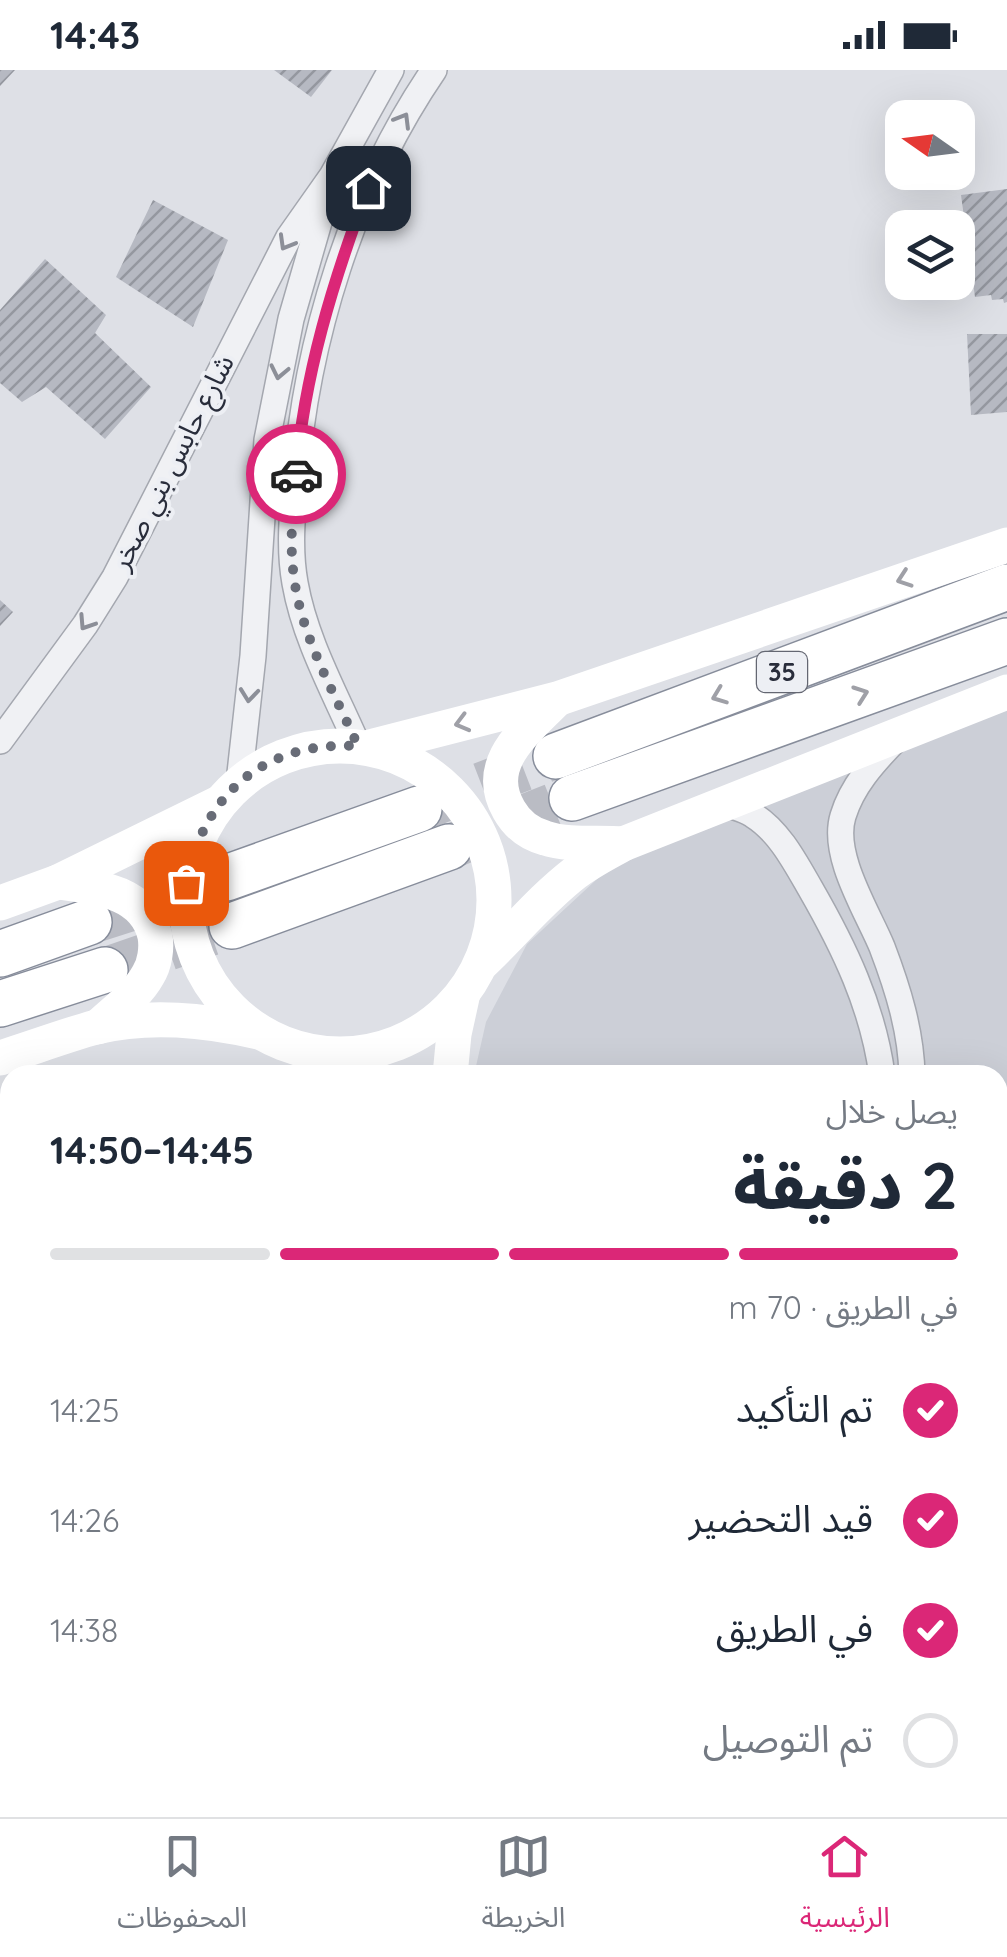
<!DOCTYPE html>
<html lang="ar">
<meta charset="utf-8">
<style>
:root{--surface:#fff;--page:#f6f6f7;--text:#1f2937;--muted:#747a83;--line:#e0e1e3;--accent:#db2777}
body{margin:0;font-family:Quicksand,"Noto Sans Arabic",sans-serif;background:var(--page);color:var(--text);direction:rtl;height:100vh;display:flex;flex-direction:column;font-size:38px;white-space:nowrap}
*{box-sizing:border-box;margin:0}
p{font-size:32px;color:var(--muted)}
.icon{flex:none;width:55px;height:55px;fill:none;stroke:currentColor;stroke-width:2;stroke-linecap:round;stroke-linejoin:round}
.map{position:relative;flex:1;overflow:hidden;direction:ltr}
.sheet{position:absolute;left:0px;top:995px;width:1008px;height:752px;display:flex;flex-direction:column;background:var(--surface);border-radius:30px 30px 0 0;box-shadow:0 10px 40px #0002;direction:rtl}
.sheet>*{flex:none}
.needle{width:65px;rotate:284deg}
.buttons{position:absolute;left:885px;top:30px;display:grid;gap:20px}
.buttons a{display:grid;place-items:center;width:90px;height:90px;border-radius:20px;background:var(--surface);box-shadow:0 10px 40px #0002;font-size:50px}
.pin{position:absolute;display:grid;place-items:center;width:85px;height:85px;color:#fff;margin:-42px;border-radius:20px;box-shadow:0 5px 15px #0006}
.courier{position:absolute;display:grid;place-items:center;width:100px;height:100px;margin:-50px;border:8px solid #db2777;border-radius:50%;background:#fff;color:#222;box-shadow:0 2px 12px #0007}
.summary em{font-style:normal;font-weight:800}
.summary div{display:flex;flex-direction:column-reverse}
.summary{display:flex;align-items:center;justify-content:space-between;height:170px;padding:0 50px}
h1{font-size:65px;font-weight:800;line-height:75px}
.bar{display:grid;grid-template-columns:repeat(4,1fr);gap:15px 10px;align-content:center;height:120px;padding:0 50px}
.bar i{height:12px;border-radius:8px;background:var(--line)}
.bar .current{background:var(--accent)}
.bar p{grid-column:span 4}
ol{padding:0 50px;list-style:none}
li{display:flex;align-items:center;gap:30px;height:110px}
li p{margin-inline-start:auto}
li .icon{padding:10px;border-radius:50%;background:var(--accent);color:#fff;stroke-width:4}
li:last-child{color:var(--muted)}
li i{width:55px;height:55px;border:5px solid var(--line);border-radius:50%}
.status{display:flex;justify-content:space-between;align-items:center;height:70px;padding:0 50px;background:var(--surface);direction:ltr}
.status svg{height:28px;fill:currentColor}
.menu{display:flex;justify-content:space-around;align-items:center;height:140px;border-top:2px solid var(--line);background:var(--surface);font-size:28px;color:var(--muted)}
.menu a{display:grid;justify-items:center;gap:5px}
.menu .current{color:var(--accent)}
.map>svg:first-child{display:block}
.built{fill:#cccfd7}
.forest{fill:url(#forest-crowns)}
.building{fill:url(#building-hatch)}
.lines{fill:none;stroke-linecap:round;stroke-linejoin:round}
.highway-tunnel{stroke:#babcc4;stroke-width:45;stroke-dasharray:45 22;stroke-linecap:butt}
.lane-casing{stroke:#a4a7af;stroke-width:15}
.street-casing{stroke:#a4a7af;stroke-width:28}
.highway-casing{stroke:#878d9b;stroke-width:48}
.lane{stroke:#f0f1f4;stroke-width:12}
.street{stroke:#f0f1f4;stroke-width:25}
.secondary{stroke:#fff;stroke-width:35}
.highway{stroke:#fff;stroke-width:45}
.oneway{stroke:#8c8f98}
.oneway2{stroke:#9fa0a7}
.done{stroke:#686c77;stroke-width:10;stroke-dasharray:0 18}
.route{stroke:#db2777;stroke-width:12}
.labels{text-anchor:middle;stroke-width:8;stroke-linejoin:round;paint-order:stroke}
.shield{fill:#edeff4;stroke:#646772;stroke-width:2.5}
.shield-label{font-size:25px;font-weight:bold;fill:#292d3b}
.street-label{font-size:28px;fill:#292d3b;stroke:#edeff4}
</style>
<div class="status"><b>14:43</b><svg viewBox="0 0 49 12"><path d="M0 12V9h3v3zM5 12V6h3v6zM10 12V3h3v9zM15 12V0h3v12zM26 1h20v11H26zM47 4h2v5h-2z"/></svg></div>
<div class="map">
<svg width="1007" height="1747" viewBox="0 0 1007 1747">
<defs>
<pattern id="forest-crowns" width="20" height="18" patternUnits="userSpaceOnUse" patternTransform="scale(2.5)"><rect width="20" height="18" fill="#c2cfc0"/><path d="M2 6a3 3 0 1 1 6 0M12 15a3 3 0 1 1 6 0" fill="none" stroke="#a7b2a6"/></pattern>
<pattern id="building-hatch" width="6" height="6" patternUnits="userSpaceOnUse" patternTransform="scale(2.5)"><rect width="6" height="6" fill="#b6b9c2"/><path d="M-1 1l2-2M0 6l6-6M5 7l2-2" fill="none" stroke="#94979f"/></pattern>
</defs>
<rect width="100%" height="100%" fill="#dee0e6"/>
<polygon class="built" points="1007,631 1007,1747 611,1747 609,1738 998,1738 998,1005 474,1005 486,952 527,874 609,798"/>
<polygon class="forest" points="10,1084 10,1738 474,1738 476,1747 0,1747 0,1087"/>
<g class="building">
<polygon points="0,0 15,0 0,16"/>
<polygon points="274,0 332,0 311,27"/>
<polygon points="1007,119 1007,232 1004,233 1003,229 992,230 991,225 975,227 961,125"/>
<polygon points="153,130 228,170 193,257 116,207"/>
<polygon points="45,189 106,245 95,263 151,317 105,369 46,317 22,332 0,313 0,240"/>
<polygon points="967,264 1007,264 1007,342 971,345"/>
<polygon points="0,530 13,542 0,556"/>
</g>
<g class="lines">
<g class="highway-tunnel">
<polyline points="419,739 556,686"/>
<polyline points="449,777 572,728"/>
<polyline points="89,852 226,808"/>
<polyline points="105,900 232,856"/>
</g>
<g class="lane-casing">
<g id="lane">
<polyline points="0,1043 10,1041"/>
<polyline points="1007,1288 998,1333 1007,1368"/>
<polyline points="768,1738 770,1747"/>
</g>
</g>
<g class="street-casing">
<g id="street">
<path d="M895,670C873,693 852,716 843,746C831,785 867,841 882,877C898,919 911,961 912,1005"/>
<polyline points="0,671 85,555 115,507 289,167 332,106 391,0"/>
<path d="M358,676C335,623 305,570 295,513C289,480 292,447 295,414C306,270 352,120 434,0"/>
<polyline points="239,712 253,586 267,370 291,249 328,121"/>
<path d="M724,733C733,737 745,739 753,745C779,761 795,792 810,818C844,877 873,937 882,1005"/>
<polyline points="998,1388 1007,1380"/>
<polyline points="812,1738 814,1747"/>
<polyline points="837,1738 838,1747"/>
</g>
</g>
<g class="highway-casing">
<g id="highway">
<polyline points="556,686 1007,517"/>
<polyline points="572,728 1007,571"/>
<polyline points="226,808 419,739"/>
<polyline points="232,856 449,777"/>
<polyline points="0,884 89,852"/>
<polyline points="0,934 105,900"/>
</g>
</g>
<use href="#lane" class="lane"/>
<use href="#street" class="street"/>
<g class="secondary">
<path d="M556,630C526,661 482,693 509,740C517,754 530,764 545,768C569,776 598,772 623,774"/>
<circle cx="340" cy="830" r="154"/>
<polyline points="370,677 557,629 1007,475"/>
<path d="M58,812C96,817 145,821 155,866C157,878 155,894 148,905C137,925 115,941 98,957"/>
<polyline points="0,833 58,812 219,733"/>
<path d="M482,893C513,864 540,830 575,803C589,792 607,783 623,774L1007,622"/>
<path d="M0,988C32,978 64,966 96,957C150,944 205,950 258,962"/>
<polyline points="450,1005 454,964 463,923"/>
<polyline points="547,1738 549,1747"/>
<polyline points="598,1738 600,1747"/>
</g>
<use href="#highway" class="highway"/>
</g>
<defs><path id="oneway-chevron" d="M-2-3.5L2.5 0L-2 3.5" fill="none" stroke-width="1.6" stroke-linecap="round" stroke-linejoin="round" transform="scale(2.5)"/></defs>
<g class="oneway">
<use href="#oneway-chevron" transform="translate(403 50) rotate(-59)"/>
<use href="#oneway-chevron" transform="translate(286 173) rotate(120)"/>
<use href="#oneway-chevron" transform="translate(279 302) rotate(102)"/>
<use href="#oneway-chevron" transform="translate(86 553) rotate(123)"/>
<use href="#oneway-chevron" transform="translate(249 625) rotate(96)"/>
</g>
<g class="oneway2">
<use href="#oneway-chevron" transform="translate(904 509) rotate(161)"/>
<use href="#oneway-chevron" transform="translate(861 624) rotate(-20)"/>
<use href="#oneway-chevron" transform="translate(719 626) rotate(159)"/>
<use href="#oneway-chevron" transform="translate(462 653) rotate(165)"/>
</g>
<g class="lines">
<path class="done" d="M186,813C204,723 265,671 358,676C334,622 301,566 294,507C289,473 293,438 296,404"/>
<path class="route" d="M296,404C304,305 333,211 368,118"/>
</g>
<g class="labels">
<rect class="shield" x="757" y="582" width="50" height="40" rx="8"/>
<g class="shield-label">
<text x="782" y="611">35</text>
</g>
<g class="street-label">
<text transform="translate(172 392) rotate(-63)" y="10">شارع حابس بني صخر</text>
</g>
</g>
</svg>
<div class="buttons">
<a><svg class="needle" viewBox="-14 -14 28 28"><path d="M0-13l5 13h-10z" fill="#e53935"/><path d="M0 13l5-13h-10z" fill="#747a83"/></svg></a>
<a><svg class="icon" aria-label="layers" viewBox="0 0 24 24"><path d="M12 4l9 5-9 5-9-5zM3 14l9 5 9-5"/></svg></a>
</div>
<div class="pin" style="left:186px;top:813px;background:#ea580c"><svg class="icon" aria-label="bag" viewBox="0 0 24 24"><path d="M5 8h14l-1 12H6zM9 8a3 3 0 0 1 6 0"/></svg></div>
<div class="pin" style="left:368px;top:118px;background:#1f2937"><svg class="icon" aria-label="home" viewBox="0 0 24 24"><path d="M3 11l9-7 9 7M6 9v11h12V9"/></svg></div>
<div class="courier" style="left:296px;top:404px"><svg class="icon" aria-label="car" viewBox="0 0 24 24"><path d="M5 17H2v-5l4-1 3-4h7l3 4 3 1v5h-3M9 17h6M6 11h13"/><circle cx="7" cy="17" r="2"/><circle cx="17" cy="17" r="2"/></svg></div>
<section class="sheet">
<div class="summary"><div><h1>2 دقيقة</h1><p>يصل خلال</p></div><em>14:45–14:50</em></div>
<div class="bar"><i class="current"></i><i class="current"></i><i class="current"></i><i></i><p>في الطريق · 70 m</p></div>
<ol>
<li><svg class="icon" aria-label="check" viewBox="0 0 24 24"><path d="M5 12l5 5 9-10"/></svg>تم التأكيد<p>14:25</p></li>
<li><svg class="icon" aria-label="check" viewBox="0 0 24 24"><path d="M5 12l5 5 9-10"/></svg>قيد التحضير<p>14:26</p></li>
<li><svg class="icon" aria-label="check" viewBox="0 0 24 24"><path d="M5 12l5 5 9-10"/></svg>في الطريق<p>14:38</p></li>
<li><i></i>تم التوصيل</li>
</ol>
</section>
</div>
<nav class="menu">
<a class="current"><svg class="icon" aria-label="home" viewBox="0 0 24 24"><path d="M3 11l9-7 9 7M6 9v11h12V9"/></svg>الرئيسية</a>
<a><svg class="icon" aria-label="map" viewBox="0 0 24 24"><path d="M3 6l6-2 6 2 6-2v14l-6 2-6-2-6 2zM9 4v14M15 6v14"/></svg>الخريطة</a>
<a><svg class="icon" aria-label="saved" viewBox="0 0 24 24"><path d="M7 4h10v16l-5-4-5 4z"/></svg>المحفوظات</a>
</nav>
